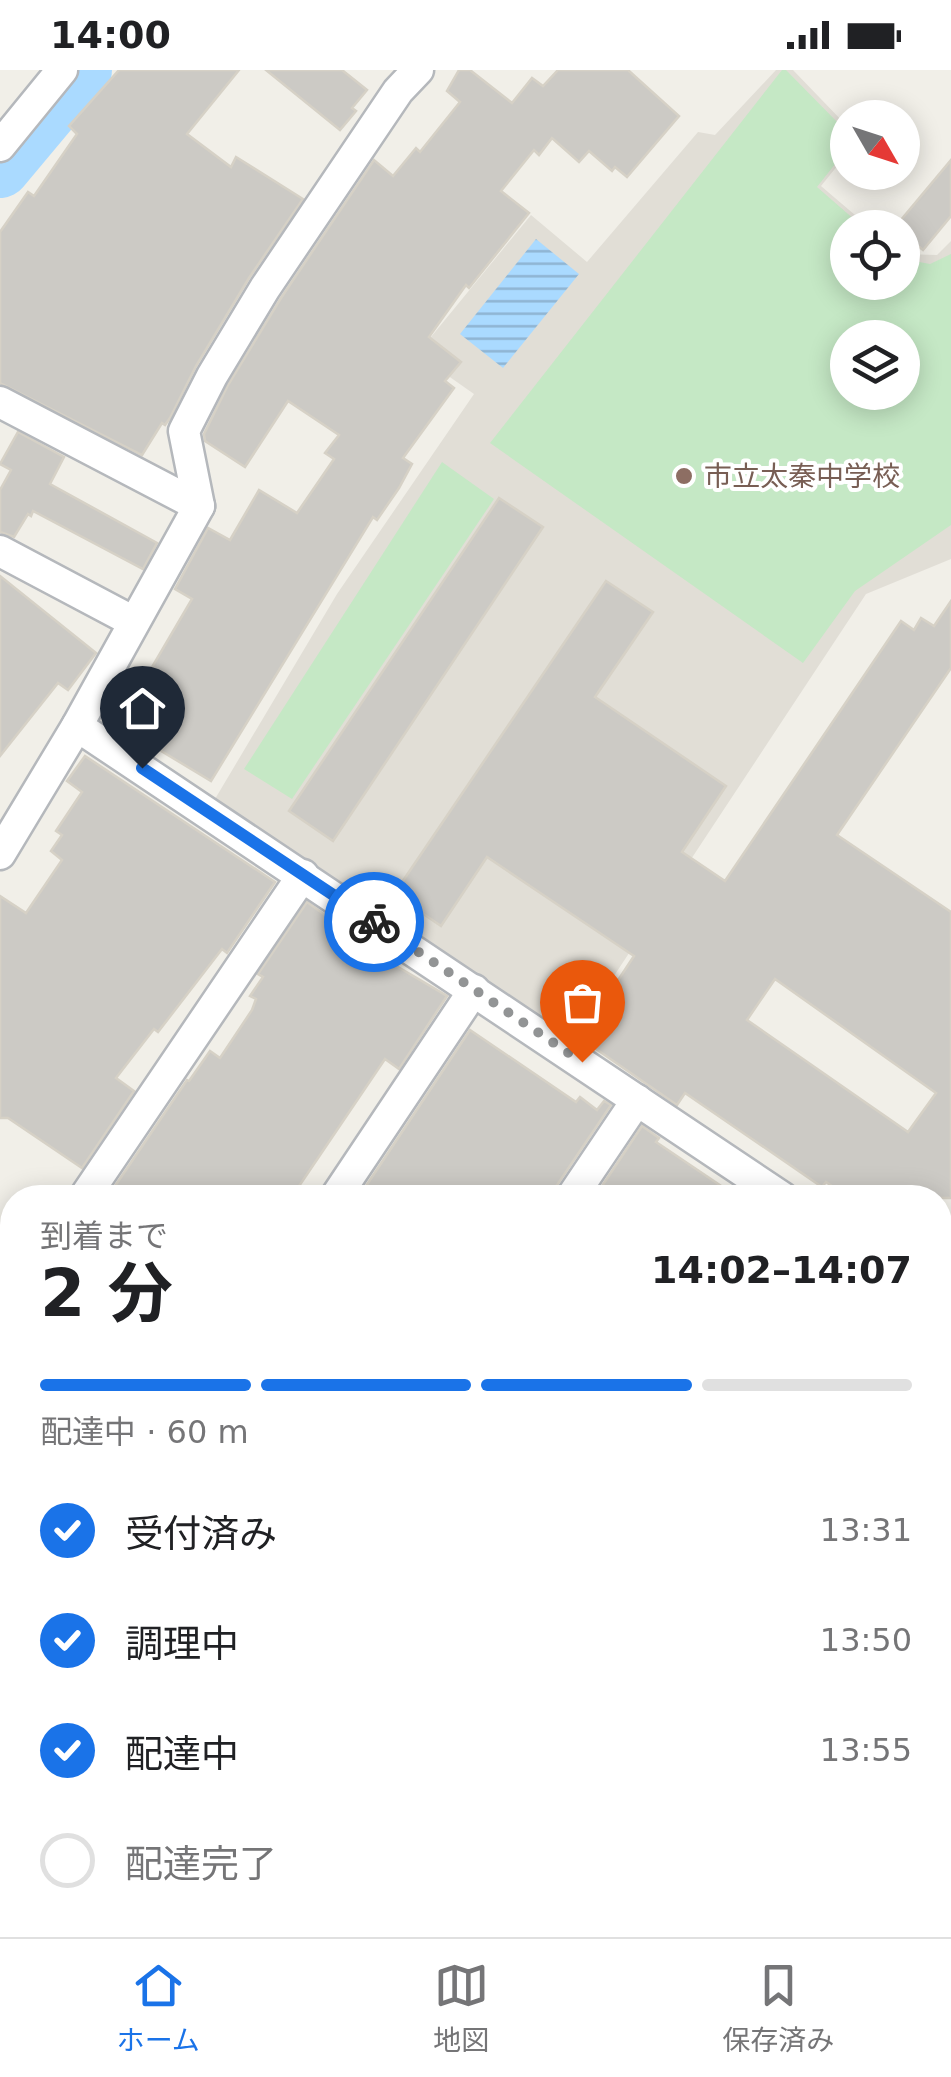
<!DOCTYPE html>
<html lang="ja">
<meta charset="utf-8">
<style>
:root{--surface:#fff;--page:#f6f6f6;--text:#202124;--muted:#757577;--line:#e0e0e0;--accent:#1a73e8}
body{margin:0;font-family:"DejaVu Sans","Noto Sans JP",sans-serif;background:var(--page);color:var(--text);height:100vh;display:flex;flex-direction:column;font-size:38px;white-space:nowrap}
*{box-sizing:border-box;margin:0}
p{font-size:32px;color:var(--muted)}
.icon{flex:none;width:55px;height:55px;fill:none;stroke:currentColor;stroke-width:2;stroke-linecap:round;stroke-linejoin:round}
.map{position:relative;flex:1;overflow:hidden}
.drawer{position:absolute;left:0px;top:1115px;width:952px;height:752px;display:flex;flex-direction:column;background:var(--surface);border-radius:40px 40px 0 0;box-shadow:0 5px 25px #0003}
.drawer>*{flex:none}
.needle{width:65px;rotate:129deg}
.buttons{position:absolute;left:830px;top:30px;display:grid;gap:20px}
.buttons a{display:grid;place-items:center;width:90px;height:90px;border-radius:50%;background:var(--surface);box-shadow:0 5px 25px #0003;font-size:50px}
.pin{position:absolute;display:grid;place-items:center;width:85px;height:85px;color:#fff;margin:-102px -42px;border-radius:50% 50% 50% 0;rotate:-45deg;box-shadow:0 0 10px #0007}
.pin .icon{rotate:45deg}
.courier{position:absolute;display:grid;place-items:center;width:100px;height:100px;margin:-50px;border:8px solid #1a73e8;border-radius:50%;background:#fff;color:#222;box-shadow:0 2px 12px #0007}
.head em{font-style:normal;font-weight:700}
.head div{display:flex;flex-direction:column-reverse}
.head{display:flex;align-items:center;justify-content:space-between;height:170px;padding:0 40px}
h1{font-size:65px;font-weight:700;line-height:75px}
.bar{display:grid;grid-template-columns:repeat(4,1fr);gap:15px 10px;align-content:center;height:120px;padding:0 40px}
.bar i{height:12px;border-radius:8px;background:var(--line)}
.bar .on{background:var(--accent)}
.bar p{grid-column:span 4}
ol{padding:0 40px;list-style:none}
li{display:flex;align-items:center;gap:30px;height:110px}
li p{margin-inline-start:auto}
li .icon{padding:10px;border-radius:50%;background:var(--accent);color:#fff;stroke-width:4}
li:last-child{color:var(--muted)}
li i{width:55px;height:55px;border:5px solid var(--line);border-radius:50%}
.status{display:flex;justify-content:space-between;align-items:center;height:70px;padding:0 50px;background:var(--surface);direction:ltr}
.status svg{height:28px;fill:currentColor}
.tabs{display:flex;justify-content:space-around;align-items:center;height:140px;border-top:2px solid var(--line);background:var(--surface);font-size:28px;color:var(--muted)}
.tabs a{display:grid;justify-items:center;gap:5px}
.tabs .on{color:var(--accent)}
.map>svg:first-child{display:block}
.education{fill:#e1ded6;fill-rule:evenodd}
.grass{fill:#c5e8c5;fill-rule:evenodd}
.water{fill:url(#water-rules)}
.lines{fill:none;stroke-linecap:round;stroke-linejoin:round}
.river{stroke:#aadaff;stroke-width:60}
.building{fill:#cccac5;stroke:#d6d1c6;stroke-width:2.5;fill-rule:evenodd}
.street-casing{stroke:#b5b8bc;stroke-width:35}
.street{stroke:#fff;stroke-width:30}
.done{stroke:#929495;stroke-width:10;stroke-dasharray:0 18}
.route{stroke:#1a73e8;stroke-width:12}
.education-dot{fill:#8d6e63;stroke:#fff;stroke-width:4}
.labels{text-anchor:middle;stroke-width:8;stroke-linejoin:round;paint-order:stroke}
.education-label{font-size:28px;fill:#785e54;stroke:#fff;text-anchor:start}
</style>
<div class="status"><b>14:00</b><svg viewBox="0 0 49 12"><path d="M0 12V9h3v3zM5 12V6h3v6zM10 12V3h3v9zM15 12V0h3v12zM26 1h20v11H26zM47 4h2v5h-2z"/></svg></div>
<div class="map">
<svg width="951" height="1867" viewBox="0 0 951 1867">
<defs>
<pattern id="water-rules" width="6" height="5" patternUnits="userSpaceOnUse" patternTransform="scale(2.5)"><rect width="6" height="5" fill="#aadaff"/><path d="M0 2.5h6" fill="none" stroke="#8eb4d2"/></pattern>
</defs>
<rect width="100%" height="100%" fill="#f1efe8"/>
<path class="education" d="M776,0H793L847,56V84L821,116L869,157L848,158V212H902L903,184L937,185L951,171V489L866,524L573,968L215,729L337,524L474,324L417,284L531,145L587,192L698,62L715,65ZM848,268H902V322H848Z"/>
<g class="grass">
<path d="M782,0H786L847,62V79L817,117L863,157L848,158V212H902L903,189L930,194L951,184V455L855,521L803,593L490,373ZM848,268H902V322H848Z"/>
<polygon points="442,392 494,429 292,729 244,699"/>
</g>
<polygon class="water" points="536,169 579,204 503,298 460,264"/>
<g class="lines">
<polyline class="river" points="0,98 82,0"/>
</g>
<g class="building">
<polygon points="119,0 239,0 187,64 231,97 236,87 303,129 249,208 196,296 170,348 165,355 162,353 142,385 0,313 0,162 28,122 34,126 77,64 69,56"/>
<polygon points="266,0 342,0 367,20 352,38 356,41 340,60"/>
<polygon points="459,0 470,0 512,33 532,8 543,16 558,0 628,0 679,46 627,107 615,97 612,101 589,81 579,92 552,68 539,85 534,80 501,121 529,143 469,218 466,215 429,267 461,292 445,311 454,318 403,388 412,394 399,418 377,450 373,447 211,711 118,655 192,529 175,519 208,458 230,470 259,420 297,443 334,389 325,383 339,365 288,331 245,397 205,371 204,364 228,315 281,228 374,90 393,106 416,78 420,82 460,32 447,21"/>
<polygon points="951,90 951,146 923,180 902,163 902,158 895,157"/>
<polygon points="18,362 64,387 50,414 157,473 143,499 33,441 31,446 28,444 14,467 0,462 0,420 11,400 0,394"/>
<polygon points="499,428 543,457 333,771 289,741"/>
<polygon points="0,506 96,583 68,620 58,613 0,686"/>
<path d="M606,511L653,542L595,627L726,716L682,782L725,811L901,551L914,560L921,548L934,556L951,531V598L837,765L951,842V1128H849L826,1112L822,1117L685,1023L677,1035L580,968L634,886L487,787L441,856L394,824ZM775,909L936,1023L908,1062L747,950Z"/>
<polygon points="85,686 275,812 227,883 222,879 158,962 154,959 116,1008 134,1021 82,1098 8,1048 0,1048 0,826 26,843 62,790 51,781 62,765 56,761 82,722 67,711"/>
<polygon points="307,832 393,894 447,926 399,999 385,989 291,1128 126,1128 113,1119 187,1010 189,1011 210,981 220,988 252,940 256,929 250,926 263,907 258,904"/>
<polygon points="470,960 576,1032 580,1027 597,1040 604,1031 611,1035 555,1118 552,1128 358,1128"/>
<polygon points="642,1056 659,1068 656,1072 739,1128 594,1128"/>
</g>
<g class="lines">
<g class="street-casing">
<g id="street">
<polyline points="0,76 62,0"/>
<polyline points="0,332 199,436"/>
<polyline points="0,481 134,552"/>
<polyline points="77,656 783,1128"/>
<polyline points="0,784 77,656 199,436 184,361 212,306 265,218 398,21 418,0"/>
<polyline points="84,1128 303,805"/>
<polyline points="335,1128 474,920"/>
<polyline points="571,1128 637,1030"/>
<polyline points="940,1199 951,1184"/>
<polyline points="940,1234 951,1241"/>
<polyline points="0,1247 12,1326"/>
<polyline points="0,1418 12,1425"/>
<polyline points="940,1480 951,1482"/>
<polyline points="940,1659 951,1649"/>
<polyline points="381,1855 408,1867"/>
<polyline points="14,1867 14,1855"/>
<polyline points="705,1867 719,1855"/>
</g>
</g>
<use href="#street" class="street"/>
</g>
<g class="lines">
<polyline class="done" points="374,852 582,992"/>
<polyline class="route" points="142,698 374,852"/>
</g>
<circle class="education-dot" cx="684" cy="406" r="10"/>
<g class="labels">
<g class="education-label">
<text x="704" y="416">市立太秦中学校</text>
</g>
</g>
</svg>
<div class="buttons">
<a><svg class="needle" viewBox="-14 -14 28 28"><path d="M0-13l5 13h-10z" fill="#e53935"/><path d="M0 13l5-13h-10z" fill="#757577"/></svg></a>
<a><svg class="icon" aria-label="locate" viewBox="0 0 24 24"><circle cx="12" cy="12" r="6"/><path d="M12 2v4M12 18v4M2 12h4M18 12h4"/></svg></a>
<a><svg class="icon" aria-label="layers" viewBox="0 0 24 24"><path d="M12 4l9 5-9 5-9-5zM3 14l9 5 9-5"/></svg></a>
</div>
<div class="pin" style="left:582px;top:992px;background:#ea580c"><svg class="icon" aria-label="bag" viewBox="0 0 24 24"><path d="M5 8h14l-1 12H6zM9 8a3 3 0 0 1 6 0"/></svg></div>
<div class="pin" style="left:142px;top:698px;background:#1f2937"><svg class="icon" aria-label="home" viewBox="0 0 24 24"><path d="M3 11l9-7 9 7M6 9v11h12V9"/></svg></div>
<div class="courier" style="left:374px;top:852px"><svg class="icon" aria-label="bike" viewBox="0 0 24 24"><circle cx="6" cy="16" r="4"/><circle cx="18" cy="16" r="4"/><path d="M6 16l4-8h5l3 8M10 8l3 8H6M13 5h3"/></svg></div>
<section class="drawer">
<div class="head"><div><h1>2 分</h1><p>到着まで</p></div><em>14:02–14:07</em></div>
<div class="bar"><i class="on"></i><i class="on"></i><i class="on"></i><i></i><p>配達中 · 60 m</p></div>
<ol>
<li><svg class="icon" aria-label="check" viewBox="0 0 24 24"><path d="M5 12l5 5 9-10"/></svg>受付済み<p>13:31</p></li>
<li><svg class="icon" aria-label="check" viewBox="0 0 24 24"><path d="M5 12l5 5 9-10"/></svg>調理中<p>13:50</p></li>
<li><svg class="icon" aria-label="check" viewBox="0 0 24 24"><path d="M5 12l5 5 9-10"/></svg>配達中<p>13:55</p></li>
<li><i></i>配達完了</li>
</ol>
</section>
</div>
<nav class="tabs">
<a class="on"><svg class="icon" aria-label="home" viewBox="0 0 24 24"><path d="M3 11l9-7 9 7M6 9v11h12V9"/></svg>ホーム</a>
<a><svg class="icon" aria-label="map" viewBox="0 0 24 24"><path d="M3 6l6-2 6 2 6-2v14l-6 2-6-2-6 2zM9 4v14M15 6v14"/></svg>地図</a>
<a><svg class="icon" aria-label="saved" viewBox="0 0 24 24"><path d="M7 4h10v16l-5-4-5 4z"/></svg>保存済み</a>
</nav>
